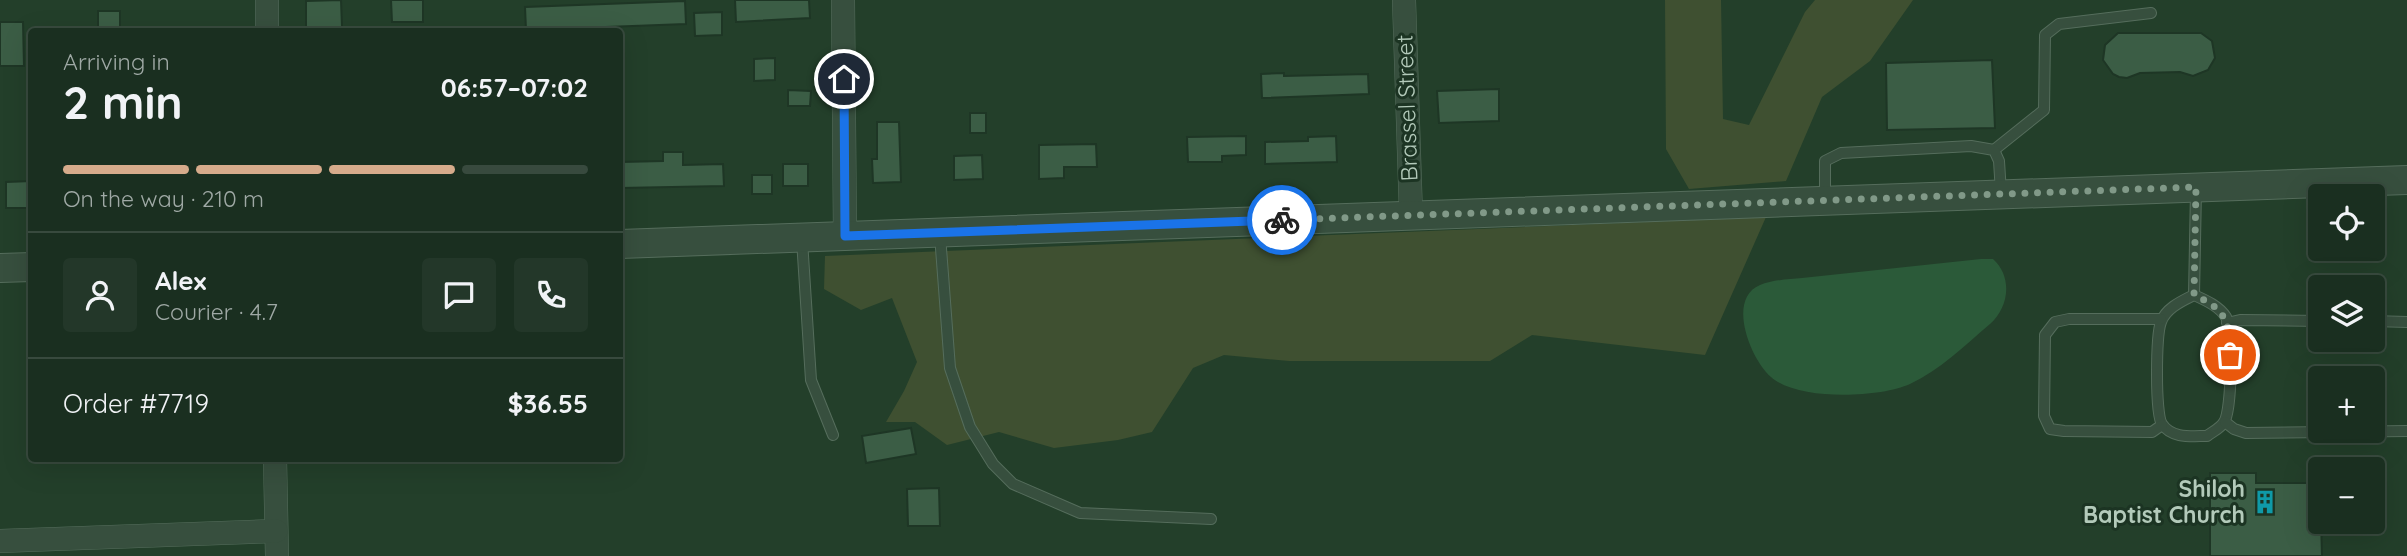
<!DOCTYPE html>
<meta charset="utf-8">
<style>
:root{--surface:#1a2f20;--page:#233729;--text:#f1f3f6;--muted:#9fa9a5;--line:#384a3e;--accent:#d6ab8b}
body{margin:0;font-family:Quicksand,sans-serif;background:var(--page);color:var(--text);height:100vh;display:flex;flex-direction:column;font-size:26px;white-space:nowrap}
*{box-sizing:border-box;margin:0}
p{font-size:23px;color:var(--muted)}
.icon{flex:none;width:38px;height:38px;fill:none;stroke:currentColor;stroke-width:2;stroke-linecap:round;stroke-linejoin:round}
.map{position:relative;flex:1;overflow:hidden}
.details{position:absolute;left:28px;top:28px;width:595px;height:434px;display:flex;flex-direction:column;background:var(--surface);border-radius:7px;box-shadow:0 7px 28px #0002,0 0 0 2px var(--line)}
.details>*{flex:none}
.buttons{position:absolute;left:2308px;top:184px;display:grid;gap:14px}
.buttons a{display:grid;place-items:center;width:77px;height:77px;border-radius:7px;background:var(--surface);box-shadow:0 7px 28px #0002,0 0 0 2px var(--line);font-size:35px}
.pin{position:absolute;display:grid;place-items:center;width:60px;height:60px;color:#fff;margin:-30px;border:4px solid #fff;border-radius:50%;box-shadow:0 2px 7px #0007}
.courier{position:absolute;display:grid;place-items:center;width:70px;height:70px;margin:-35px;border:5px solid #1a73e8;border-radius:50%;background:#fff;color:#222;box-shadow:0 2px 9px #0007}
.overview em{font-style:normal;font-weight:700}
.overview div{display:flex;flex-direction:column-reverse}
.overview{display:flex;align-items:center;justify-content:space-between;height:119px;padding:0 35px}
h1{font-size:46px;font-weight:700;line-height:52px}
.bar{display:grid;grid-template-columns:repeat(4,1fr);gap:10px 7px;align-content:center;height:84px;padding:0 35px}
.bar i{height:9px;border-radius:5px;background:var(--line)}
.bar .on{background:var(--accent)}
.bar p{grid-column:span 4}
.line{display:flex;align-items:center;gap:18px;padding:0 35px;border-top:2px solid var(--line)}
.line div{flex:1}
.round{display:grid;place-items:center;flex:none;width:74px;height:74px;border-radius:7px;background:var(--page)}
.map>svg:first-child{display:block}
.green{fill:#3f5031}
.water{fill:#2b5a39}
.building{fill:#3b5d45;stroke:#1e3625;stroke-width:2}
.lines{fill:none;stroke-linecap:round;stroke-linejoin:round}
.service-casing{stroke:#556d5c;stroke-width:12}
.minor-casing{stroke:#556d5c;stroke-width:24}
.tertiary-casing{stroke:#556d5c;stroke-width:30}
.service{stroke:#374f3e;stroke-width:10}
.minor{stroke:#374f3e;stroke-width:23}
.tertiary{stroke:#374f3e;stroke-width:28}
.done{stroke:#819988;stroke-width:7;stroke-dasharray:0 12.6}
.route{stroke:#1a73e8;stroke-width:9}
.labels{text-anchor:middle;stroke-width:6;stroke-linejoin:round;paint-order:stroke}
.street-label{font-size:23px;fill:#b3caba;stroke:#1c3423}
.poi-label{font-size:23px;font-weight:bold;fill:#b3caba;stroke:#1c3423;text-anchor:end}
</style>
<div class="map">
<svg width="2407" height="556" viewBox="0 0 2407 556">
<rect width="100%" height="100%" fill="#233f2a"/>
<g class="green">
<polygon points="1665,0 1721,0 1723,119 1749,125 1805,12 1815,0 1913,0 1870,61 1822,97 1786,181 1689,189 1666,149"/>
<polygon points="1766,217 1705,355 1532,335 1490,361 1289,361 1224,355 1193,368 1152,432 1118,440 1054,448 999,432 947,445 915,422 886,422 904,391 917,362 892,298 861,310 824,289 825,256"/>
</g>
<path class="water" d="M1981,259H1993C2013,277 2009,307 1990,324C1964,346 1940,370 1910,384C1879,398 1798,401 1771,377C1751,360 1726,299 1760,285C1772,280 1789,279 1802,278C1862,272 1921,265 1981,259Z"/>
<g class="building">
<polygon points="341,0 342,27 306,27 306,1"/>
<polygon points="391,0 423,0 423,22 392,22"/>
<polygon points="735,0 809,0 810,18 736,22"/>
<polygon points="685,1 686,24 526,30 525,7"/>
<rect x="98" y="11" width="22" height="21"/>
<polygon points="722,12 722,35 695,36 694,13"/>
<polygon points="0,22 23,22 24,66 0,66"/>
<polygon points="2118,33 2201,33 2212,41 2215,58 2208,70 2193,76 2180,72 2140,73 2127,78 2119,77 2113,74 2103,60 2105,45"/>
<polygon points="775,58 775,80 754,81 754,59"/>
<polygon points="1992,60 1995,128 1887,130 1886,63"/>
<polygon points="1284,73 1284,76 1368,74 1369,94 1262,98 1261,74"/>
<polygon points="1499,89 1499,121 1439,123 1437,91"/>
<polygon points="788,90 811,91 810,106 788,106"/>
<rect x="970" y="113" width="16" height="20"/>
<polygon points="877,122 899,122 901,182 873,183 872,159 877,159"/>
<polygon points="1246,136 1246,155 1222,156 1222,162 1188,162 1187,137"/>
<polygon points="1336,136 1337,162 1265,164 1265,142 1308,141 1308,137"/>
<polygon points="1096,144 1097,167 1064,167 1064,178 1039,179 1039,145"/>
<polygon points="663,152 683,152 683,165 723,164 724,186 620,188 620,162 663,161"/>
<polygon points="982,155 983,179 954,180 954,156"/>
<rect x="783" y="164" width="25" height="22"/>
<rect x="752" y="175" width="20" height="19"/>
<polygon points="31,181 32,208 6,208 6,182"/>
<polygon points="911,428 916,454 866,463 862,436"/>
<polygon points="2210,473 2256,473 2256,483 2320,483 2322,556 2210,556"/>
<polygon points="939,488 940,526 908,526 907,489"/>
</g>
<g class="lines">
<g class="service-casing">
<g id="service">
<polyline points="1994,150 2044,110 2045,35 2059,24 2151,13"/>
<polyline points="1825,199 1825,161 1841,153 1971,146 1994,150 1999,161 2001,193"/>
<polyline points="940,235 950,368 970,427 993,464 1013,484 1080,513 1211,519"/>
<polyline points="802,240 811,380 833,435"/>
<path d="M2194,295C2205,300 2219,306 2226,317C2233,329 2232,411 2224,422C2221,428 2212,432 2207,436C2192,436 2172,439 2162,424C2155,414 2156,335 2161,322C2166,308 2182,301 2194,295Z"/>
<polyline points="2194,295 2196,190"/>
<polyline points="2161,319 2069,319 2055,322 2045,335 2044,416 2050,429 2064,431 2152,432 2162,425"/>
<polyline points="2373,321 2407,322"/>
<polyline points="2227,323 2240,320 2320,321"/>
<polyline points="2225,422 2234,429 2246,433 2407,431"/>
</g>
</g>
<g class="minor-casing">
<g id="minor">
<polyline points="267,0 267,32"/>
<polyline points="843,0 845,236"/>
<polyline points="1404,0 1411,215"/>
<polyline points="275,458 277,556"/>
<polyline points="0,541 276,531"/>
</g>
</g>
<g class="tertiary-casing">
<g id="tertiary">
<polyline points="620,244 2407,180"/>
<polyline points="0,268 32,267"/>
</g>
</g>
<use href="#service" class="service"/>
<use href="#minor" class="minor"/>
<use href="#tertiary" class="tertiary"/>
</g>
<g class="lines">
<path class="done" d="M1282,220L2196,187L2194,295C2226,309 2230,322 2230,355"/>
<polyline class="route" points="844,79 845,236 1282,220"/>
</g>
<defs>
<g id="building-bare" transform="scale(1.89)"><path d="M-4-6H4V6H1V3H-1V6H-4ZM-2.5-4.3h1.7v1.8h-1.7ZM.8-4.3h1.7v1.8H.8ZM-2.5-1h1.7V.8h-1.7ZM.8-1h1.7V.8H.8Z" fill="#0f9aa8" stroke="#1c3423" stroke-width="2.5" paint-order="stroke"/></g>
</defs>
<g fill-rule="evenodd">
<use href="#building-bare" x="2265" y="502"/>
</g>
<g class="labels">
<g class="street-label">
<text transform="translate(1407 108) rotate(-92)" y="8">Brassel Street</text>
</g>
<g class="poi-label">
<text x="2245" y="497">Shiloh<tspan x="2245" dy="26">Baptist Church</tspan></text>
</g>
</g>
</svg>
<div class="buttons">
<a><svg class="icon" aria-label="locate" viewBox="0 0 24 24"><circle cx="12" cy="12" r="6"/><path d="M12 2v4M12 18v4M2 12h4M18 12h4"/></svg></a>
<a><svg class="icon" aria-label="layers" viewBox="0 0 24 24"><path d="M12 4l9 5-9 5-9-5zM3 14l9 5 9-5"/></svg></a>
<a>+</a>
<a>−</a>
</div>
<div class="pin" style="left:2230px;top:355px;background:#ea580c"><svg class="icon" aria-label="bag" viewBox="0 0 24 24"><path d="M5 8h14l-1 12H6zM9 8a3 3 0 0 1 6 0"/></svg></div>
<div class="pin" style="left:844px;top:79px;background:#1f2937"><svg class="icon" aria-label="home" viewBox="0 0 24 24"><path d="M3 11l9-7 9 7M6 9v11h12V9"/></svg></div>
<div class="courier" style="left:1282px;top:220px"><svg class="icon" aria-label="bike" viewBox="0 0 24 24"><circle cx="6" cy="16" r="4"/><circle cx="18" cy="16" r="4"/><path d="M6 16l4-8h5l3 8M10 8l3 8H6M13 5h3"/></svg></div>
<section class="details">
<div class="overview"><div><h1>2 min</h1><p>Arriving in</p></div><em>06:57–07:02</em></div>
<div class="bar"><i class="on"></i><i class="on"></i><i class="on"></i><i></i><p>On the way · 210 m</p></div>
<div class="line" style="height:126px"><a class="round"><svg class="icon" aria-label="person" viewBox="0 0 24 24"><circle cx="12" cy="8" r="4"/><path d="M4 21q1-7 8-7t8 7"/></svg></a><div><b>Alex</b><p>Courier · 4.7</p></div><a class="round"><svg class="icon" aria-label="chat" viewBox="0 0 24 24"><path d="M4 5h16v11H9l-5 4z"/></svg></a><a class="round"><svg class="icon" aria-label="phone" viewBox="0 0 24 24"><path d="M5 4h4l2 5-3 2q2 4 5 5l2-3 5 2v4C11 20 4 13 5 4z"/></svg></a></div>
<div class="line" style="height:91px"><div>Order #7719</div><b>$36.55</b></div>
</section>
</div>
